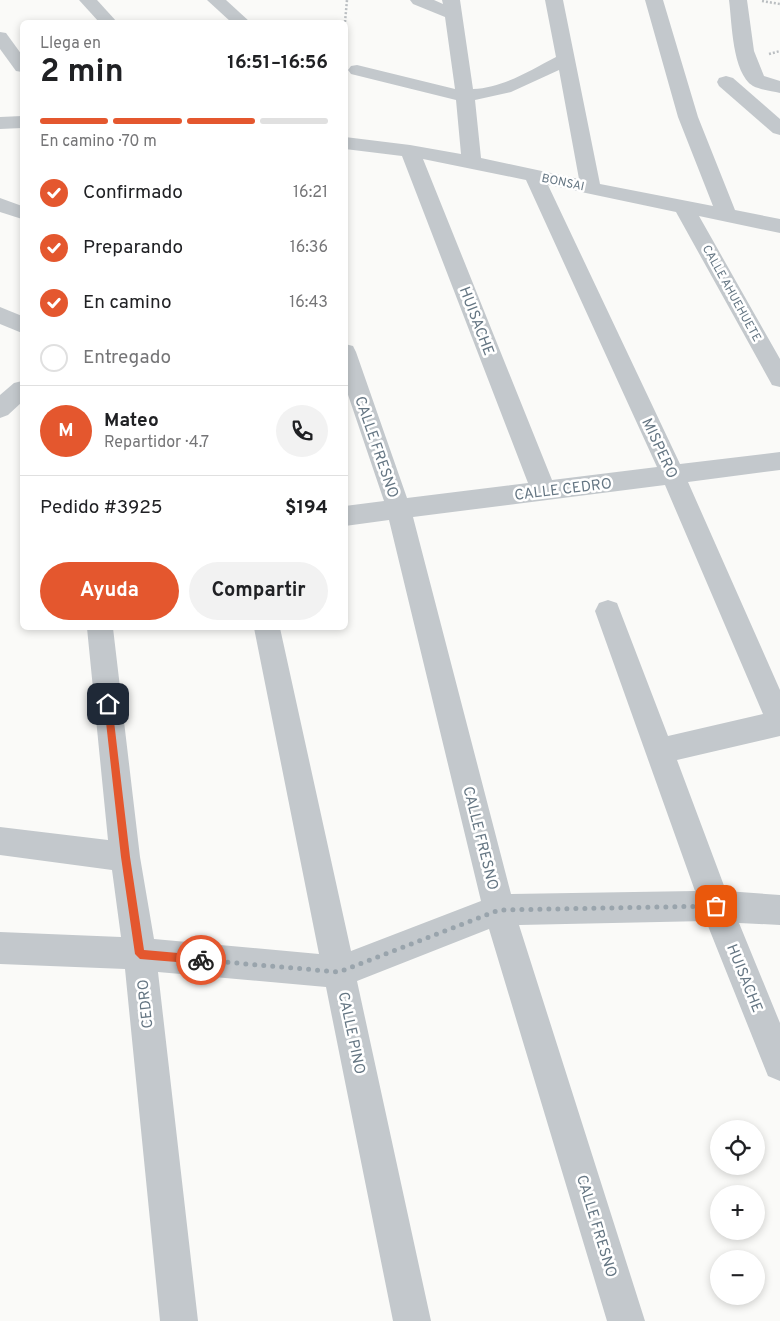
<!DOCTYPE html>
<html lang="es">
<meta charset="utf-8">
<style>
:root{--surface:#fff;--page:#f2f2f2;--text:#202124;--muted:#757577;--line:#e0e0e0;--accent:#e4572e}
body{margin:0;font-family:Overpass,sans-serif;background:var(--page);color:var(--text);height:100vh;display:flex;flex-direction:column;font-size:19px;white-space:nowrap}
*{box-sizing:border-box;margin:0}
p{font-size:16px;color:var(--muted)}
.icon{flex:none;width:28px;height:28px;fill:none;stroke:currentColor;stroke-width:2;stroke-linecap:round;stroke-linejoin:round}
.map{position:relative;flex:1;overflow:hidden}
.panel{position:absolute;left:20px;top:20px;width:328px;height:610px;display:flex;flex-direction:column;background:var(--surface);border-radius:8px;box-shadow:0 2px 8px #0003}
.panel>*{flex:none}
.controls{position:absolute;left:710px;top:1120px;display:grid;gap:10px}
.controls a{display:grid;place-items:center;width:55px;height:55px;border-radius:50%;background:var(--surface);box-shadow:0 2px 8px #0003;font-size:25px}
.pin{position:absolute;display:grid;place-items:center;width:42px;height:42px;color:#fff;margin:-21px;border-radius:10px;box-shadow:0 2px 8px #0006}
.courier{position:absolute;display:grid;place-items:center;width:50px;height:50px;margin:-25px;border:4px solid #e4572e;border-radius:50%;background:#fff;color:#222;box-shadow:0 1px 6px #0007}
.headline em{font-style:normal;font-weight:700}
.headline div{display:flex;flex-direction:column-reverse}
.headline{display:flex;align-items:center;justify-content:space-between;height:85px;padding:0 20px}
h1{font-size:32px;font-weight:700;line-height:38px}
.bar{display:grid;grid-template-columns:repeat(4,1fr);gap:8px 5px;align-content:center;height:60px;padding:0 20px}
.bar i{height:6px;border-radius:4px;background:var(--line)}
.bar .on{background:var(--accent)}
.bar p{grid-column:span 4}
.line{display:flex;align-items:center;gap:12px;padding:0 20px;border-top:1px solid var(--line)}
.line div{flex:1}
.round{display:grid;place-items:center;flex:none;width:52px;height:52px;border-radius:26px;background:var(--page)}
ol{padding:0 20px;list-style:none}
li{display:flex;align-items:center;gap:15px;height:55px}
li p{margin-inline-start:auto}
li .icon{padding:5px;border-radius:50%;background:var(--accent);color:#fff;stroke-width:4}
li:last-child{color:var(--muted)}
li i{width:28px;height:28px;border:2px solid var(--line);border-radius:50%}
.button{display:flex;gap:10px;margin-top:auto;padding:10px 20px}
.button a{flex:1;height:58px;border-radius:30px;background:var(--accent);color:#fff;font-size:20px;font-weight:700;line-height:58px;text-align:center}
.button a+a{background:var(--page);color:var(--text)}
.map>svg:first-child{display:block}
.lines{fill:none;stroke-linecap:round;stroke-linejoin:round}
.path{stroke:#bbbfc2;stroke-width:2.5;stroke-dasharray:2 2;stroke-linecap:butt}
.minor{fill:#c3c8cc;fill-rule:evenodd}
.route{fill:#e4572e}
.done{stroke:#99a4ac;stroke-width:5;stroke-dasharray:0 9}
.labels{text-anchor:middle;stroke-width:5;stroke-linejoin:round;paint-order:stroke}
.far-street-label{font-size:12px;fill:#657683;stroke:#fff}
.street-label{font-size:15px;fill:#657683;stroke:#fff}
</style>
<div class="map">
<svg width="780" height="1321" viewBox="0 0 780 1321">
<rect width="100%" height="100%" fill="#fafaf8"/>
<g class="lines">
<g class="path">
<polyline points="762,1 780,4"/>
<polyline points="345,22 347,0"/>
<polyline points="769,54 780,51"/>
</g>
<g class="minor">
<polygon points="79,0 97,0 117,22 99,22"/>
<polygon points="207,0 226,0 250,22 231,22"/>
<path d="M410,0H434L443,4L442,0H460L473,89C503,88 531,70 556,57L545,0H563L600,184L713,206L678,117L645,0H663L698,117L735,210L780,219V233L699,216L780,359V387L772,385L676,212L548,185L680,464L780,452V470L688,482L780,690V736L677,760L726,891L780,895V925L739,923L780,1023V1081L768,1076L706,921L519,925L645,1321H607L489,929L357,981L431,1321H393L326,987L158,972L198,1321H160L125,969L0,964V932L121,937L112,870L0,855V827L108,840L87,628H113L140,857L154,939L319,954L254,628H280L351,951L481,901L389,520L345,526V506L384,501L345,386V344L353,346L356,352L407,498L528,483L402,156L345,149V137L410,145L461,154L456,100L351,74L348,70L351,66L357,65L455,89L445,17L413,4ZM559,70L579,179L481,158L475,100L511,92ZM423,159L526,180L657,467L552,480ZM665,485L763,714L668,736L617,603L608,600L599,603L595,611L695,891L511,894L413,517Z"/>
<path d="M729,0H747L754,51L764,76L780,81V93C772,91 761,90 753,86C732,73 732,22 729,0Z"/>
<polygon points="0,32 6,33 22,55 22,72 16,71 0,49"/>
<polygon points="726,76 733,78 780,119 780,135 773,133 719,86 717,82 719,78"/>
<polygon points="22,116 22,128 0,129 0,117"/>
<polygon points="0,198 22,206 22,219 0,212"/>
<polygon points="0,307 22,316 22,333 0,324"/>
<polygon points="22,381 22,402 8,415 0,418 0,395 14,383"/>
</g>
</g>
<polygon class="route" points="108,700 112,704 130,857 144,950 201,955 206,960 201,964 140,959 135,954 121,857 104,704"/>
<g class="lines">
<polyline class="done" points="201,960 339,972 499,910 716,906"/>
</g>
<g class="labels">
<g class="far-street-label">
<text transform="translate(563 182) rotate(12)" y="4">BONSAI</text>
<text transform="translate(732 293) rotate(61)" y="4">CALLE AHUEHUETE</text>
</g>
<g class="street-label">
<text transform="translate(477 321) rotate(69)" y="5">HUISACHE</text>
<text transform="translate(377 447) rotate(71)" y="5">CALLE FRESNO</text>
<text transform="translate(660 448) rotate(65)" y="5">MISPERO</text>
<text transform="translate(563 489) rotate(-7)" y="5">CALLE CEDRO</text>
<text transform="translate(481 838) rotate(76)" y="5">CALLE FRESNO</text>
<text transform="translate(745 978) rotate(68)" y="5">HUISACHE</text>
<text transform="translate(145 1004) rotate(-96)" y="5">CEDRO</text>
<text transform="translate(352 1033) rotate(78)" y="5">CALLE PINO</text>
<text transform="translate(597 1226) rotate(73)" y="5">CALLE FRESNO</text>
</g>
</g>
</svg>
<div class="controls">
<a><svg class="icon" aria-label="locate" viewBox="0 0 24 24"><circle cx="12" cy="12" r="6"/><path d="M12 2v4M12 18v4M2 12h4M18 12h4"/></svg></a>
<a>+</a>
<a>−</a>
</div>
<div class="pin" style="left:716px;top:906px;background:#ea580c"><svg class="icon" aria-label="bag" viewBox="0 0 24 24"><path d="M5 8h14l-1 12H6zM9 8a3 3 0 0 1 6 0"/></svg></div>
<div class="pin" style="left:108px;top:704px;background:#1f2937"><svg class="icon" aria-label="home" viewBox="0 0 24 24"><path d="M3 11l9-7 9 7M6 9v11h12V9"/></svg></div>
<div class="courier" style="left:201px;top:960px"><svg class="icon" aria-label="bike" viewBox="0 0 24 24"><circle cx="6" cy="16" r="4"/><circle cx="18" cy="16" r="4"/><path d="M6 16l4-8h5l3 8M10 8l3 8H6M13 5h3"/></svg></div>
<section class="panel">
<div class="headline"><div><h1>2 min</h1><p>Llega en</p></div><em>16:51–16:56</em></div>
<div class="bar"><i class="on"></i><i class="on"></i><i class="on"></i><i></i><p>En camino · 70 m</p></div>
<ol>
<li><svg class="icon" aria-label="check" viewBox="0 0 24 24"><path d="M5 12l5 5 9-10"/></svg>Confirmado<p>16:21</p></li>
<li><svg class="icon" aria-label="check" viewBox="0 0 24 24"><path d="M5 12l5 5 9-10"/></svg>Preparando<p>16:36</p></li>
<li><svg class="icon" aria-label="check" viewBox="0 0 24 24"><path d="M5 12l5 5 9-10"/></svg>En camino<p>16:43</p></li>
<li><i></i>Entregado</li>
</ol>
<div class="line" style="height:90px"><b class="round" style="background:var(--accent);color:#fff">M</b><div><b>Mateo</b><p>Repartidor · 4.7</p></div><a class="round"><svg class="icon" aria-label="phone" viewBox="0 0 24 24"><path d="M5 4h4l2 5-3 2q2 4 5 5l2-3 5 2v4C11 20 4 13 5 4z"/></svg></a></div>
<div class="line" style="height:65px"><div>Pedido #3925</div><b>$194</b></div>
<div class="button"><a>Ayuda</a><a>Compartir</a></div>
</section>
</div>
